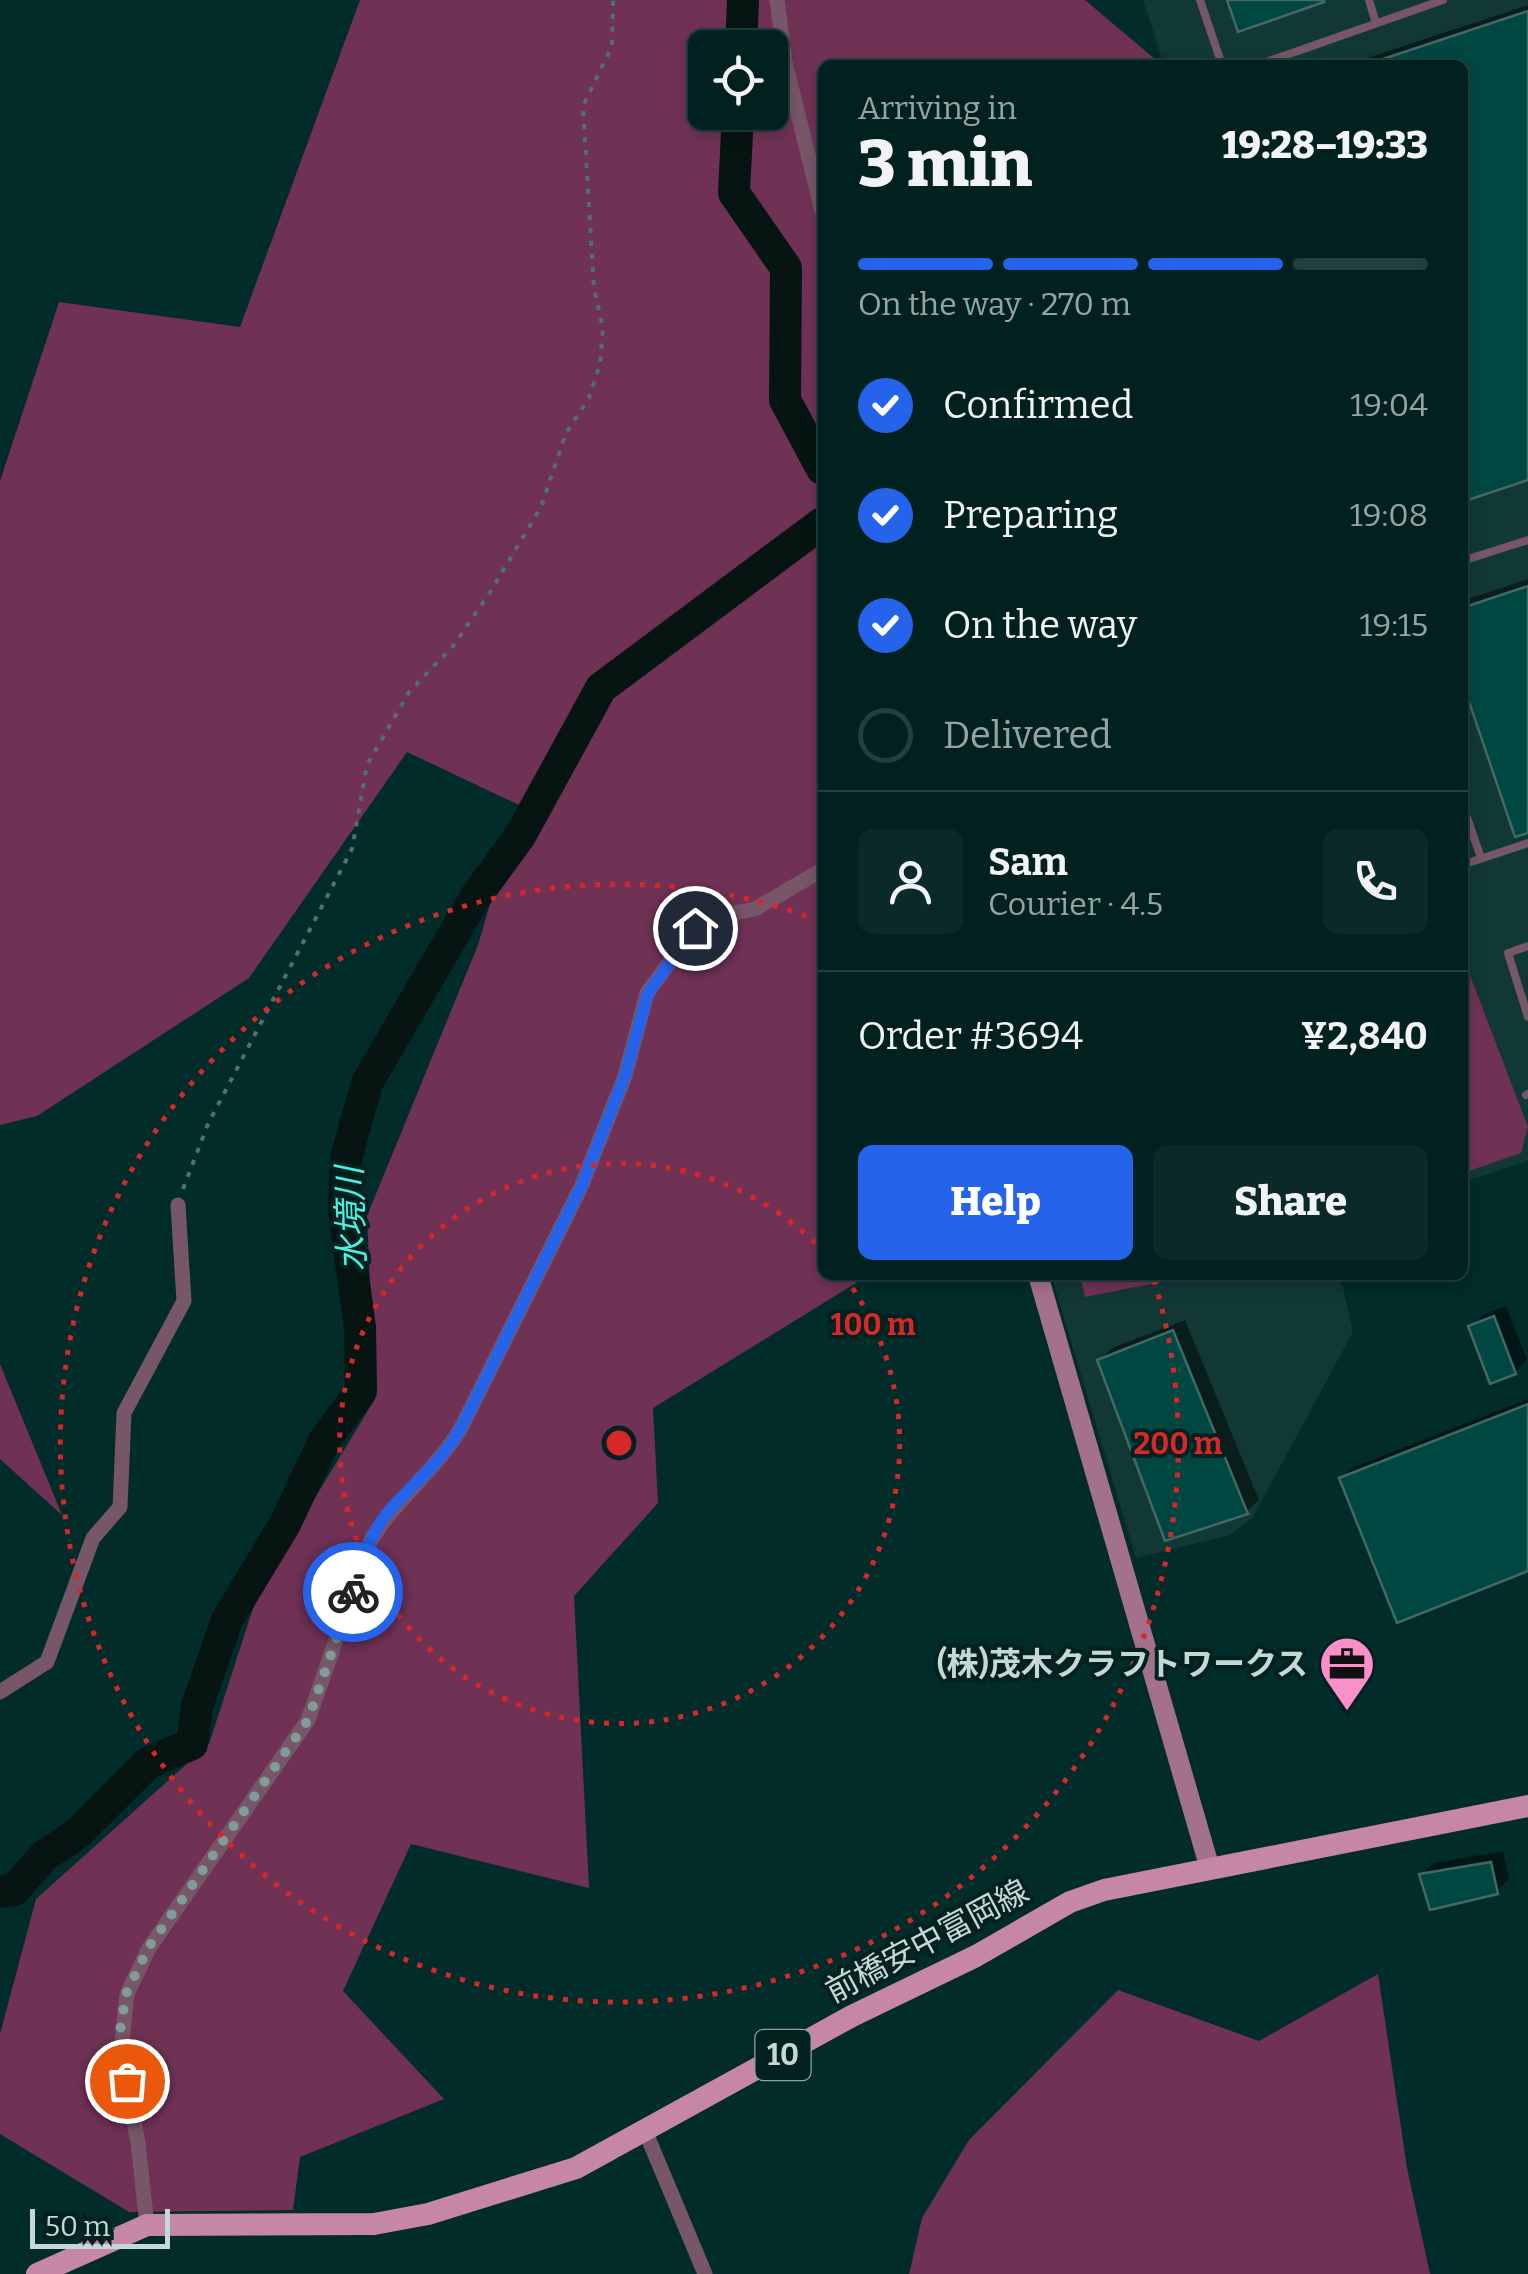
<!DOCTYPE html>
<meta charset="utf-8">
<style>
:root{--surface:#01211f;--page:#0b2928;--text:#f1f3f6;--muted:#96a3a4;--line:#233e3d;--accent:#2563eb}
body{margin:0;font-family:Bitter,"Noto Sans JP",serif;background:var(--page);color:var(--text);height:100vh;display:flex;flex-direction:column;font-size:38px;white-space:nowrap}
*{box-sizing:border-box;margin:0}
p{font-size:32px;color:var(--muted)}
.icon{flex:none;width:55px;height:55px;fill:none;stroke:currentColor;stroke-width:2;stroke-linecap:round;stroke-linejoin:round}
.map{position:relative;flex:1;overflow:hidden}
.sheet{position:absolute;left:818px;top:60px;width:650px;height:1220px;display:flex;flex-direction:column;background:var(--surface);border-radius:15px;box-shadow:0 5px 15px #0003,0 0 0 2px var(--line)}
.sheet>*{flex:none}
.tools{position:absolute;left:688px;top:30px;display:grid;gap:20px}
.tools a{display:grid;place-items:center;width:100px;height:100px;border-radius:15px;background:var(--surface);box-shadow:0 5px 15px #0003,0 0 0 2px var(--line);font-size:50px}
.scale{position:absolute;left:30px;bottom:25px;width:140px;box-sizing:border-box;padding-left:10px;border:5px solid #c4d9d5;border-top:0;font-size:28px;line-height:35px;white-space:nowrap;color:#c4d9d5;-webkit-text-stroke:8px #03211e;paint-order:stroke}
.pin{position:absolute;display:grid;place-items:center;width:85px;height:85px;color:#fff;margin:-42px;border:5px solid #fff;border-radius:50%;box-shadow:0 2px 10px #0007}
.courier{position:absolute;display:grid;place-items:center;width:100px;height:100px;margin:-50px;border:8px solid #2563eb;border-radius:50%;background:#fff;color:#222;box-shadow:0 2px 12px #0007}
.head em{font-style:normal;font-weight:800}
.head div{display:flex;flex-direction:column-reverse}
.head{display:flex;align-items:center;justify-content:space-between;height:170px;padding:0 40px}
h1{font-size:65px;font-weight:800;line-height:75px}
.bar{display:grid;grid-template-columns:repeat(4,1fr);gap:15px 10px;align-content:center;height:120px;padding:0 40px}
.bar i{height:12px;border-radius:8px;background:var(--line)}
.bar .current{background:var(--accent)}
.bar p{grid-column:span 4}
.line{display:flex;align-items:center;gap:25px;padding:0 40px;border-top:2px solid var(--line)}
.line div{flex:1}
.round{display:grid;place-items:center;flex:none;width:105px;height:105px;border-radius:15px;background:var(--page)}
ol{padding:0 40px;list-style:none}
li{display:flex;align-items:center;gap:30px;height:110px}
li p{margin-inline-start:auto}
li .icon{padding:10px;border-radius:50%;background:var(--accent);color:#fff;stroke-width:4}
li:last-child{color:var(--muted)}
li i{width:55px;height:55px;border:5px solid var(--line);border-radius:50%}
.primary-button{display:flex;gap:20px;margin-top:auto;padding:20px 40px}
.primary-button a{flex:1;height:115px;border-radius:15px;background:var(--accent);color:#fff;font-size:40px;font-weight:800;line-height:115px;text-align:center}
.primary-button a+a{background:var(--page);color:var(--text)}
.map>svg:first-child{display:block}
.built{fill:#113834}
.green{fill:#6f3255;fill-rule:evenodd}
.shadow{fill:#0007}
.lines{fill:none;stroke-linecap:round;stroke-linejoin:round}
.river{stroke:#061412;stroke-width:32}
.building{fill:#004741;stroke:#426964;stroke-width:2.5}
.path{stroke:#50726f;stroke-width:4;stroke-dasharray:5 8;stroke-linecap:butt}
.lane{stroke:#765667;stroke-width:8}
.street{stroke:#765667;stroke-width:15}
.secondary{stroke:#a3718c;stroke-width:20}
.primary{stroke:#c686a8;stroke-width:22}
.done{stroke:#809c99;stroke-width:10;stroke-dasharray:0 18}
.route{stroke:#2563eb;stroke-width:12}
.ring{fill:none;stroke:#d62828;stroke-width:5;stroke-dasharray:5 10}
.labels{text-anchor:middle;stroke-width:8;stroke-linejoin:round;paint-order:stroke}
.shield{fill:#03211e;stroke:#8aa29e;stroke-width:2.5}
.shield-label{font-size:30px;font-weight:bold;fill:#c4d9d5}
.poi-label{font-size:32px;font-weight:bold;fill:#c4d9d5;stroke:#03211e;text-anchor:end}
.street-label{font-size:32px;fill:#c4d9d5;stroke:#03211e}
.water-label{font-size:35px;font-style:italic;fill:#4bf0e1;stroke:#03211e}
.centre{fill:#d62828;stroke:#03211e;stroke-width:5}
.ring-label{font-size:30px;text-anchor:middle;font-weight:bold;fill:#d62828;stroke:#03211e;stroke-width:8;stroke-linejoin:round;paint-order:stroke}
</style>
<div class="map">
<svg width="1528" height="2274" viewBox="0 0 1528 2274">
<rect width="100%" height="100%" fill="#012c29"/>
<g class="built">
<polygon points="1143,0 1528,0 1528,1161 1463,1182 1462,65 1164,65"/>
<polygon points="1051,1275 1340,1275 1353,1332 1253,1517 1230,1535 1136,1558"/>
</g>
<g class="green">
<path d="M360,0H1085L1162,65H822V1275H869L653,1408L658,1503L574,1596L589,1888L411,1844L343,1991L444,2099L300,2157L293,2210L129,2212L0,2134V2034L36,1899L209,1744L259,1590L375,1399L367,1216L478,945L519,805L407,752L249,978L37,1116L0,1125V481L59,302L240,327ZM705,48H770V112H705Z"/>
<polygon points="1463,957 1528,1127 1521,1153 1463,1173"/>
<polygon points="1080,1275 1171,1275 1172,1280 1085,1297"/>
<polygon points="0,1364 62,1515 0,1459"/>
<polygon points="1378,1974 1407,2168 1430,2274 909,2274 922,2218 969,2140 1118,1990 1259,2041"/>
</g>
<g class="shadow">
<polygon points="1528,5 1528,477 1462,65 1346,65"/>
<polygon points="1528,579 1528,830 1462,673 1462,601"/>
<polygon points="1506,1306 1527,1360 1515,1372 1471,1327 1483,1315"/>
<polygon points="1185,1320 1259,1500 1247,1511 1100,1360 1112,1348"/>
<polygon points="1528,1399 1528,1569 1342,1479 1354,1467"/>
<polygon points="1503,1851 1509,1879 1497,1891 1422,1875 1433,1863"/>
</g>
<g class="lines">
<g class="river">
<polyline points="741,48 743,0"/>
<polyline points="738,112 734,193 786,268 785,400 822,469"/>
<polyline points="0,1892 14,1890 44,1856 77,1834 148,1763 192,1744 197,1706 227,1620 285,1524 325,1439 361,1391 360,1327 344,1211 346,1158 367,1083 474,899 520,836 601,688 822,523"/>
</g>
</g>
<g class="building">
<polygon points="1227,0 1324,0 1324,2 1238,32"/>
<polygon points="1528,11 1528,480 1462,502 1462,65 1374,62"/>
<polygon points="1528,586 1528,833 1515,837 1462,681 1462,608"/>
<polygon points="1494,1316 1516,1374 1490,1384 1468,1326"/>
<polygon points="1173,1330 1248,1514 1165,1541 1097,1360"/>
<polygon points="1528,1404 1528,1571 1397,1623 1339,1478"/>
<polygon points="1491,1862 1498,1894 1430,1910 1419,1874"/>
</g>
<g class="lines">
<polyline class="path" points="183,1189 208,1124 352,849 367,765 409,692 453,646 489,594 541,507 566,433 589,398 600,364 603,328 594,289 583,106 612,46 613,0"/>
<g class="lane">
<polyline points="1200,0 1222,65"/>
<polyline points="1369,0 1376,23"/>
<polyline points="1258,65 1443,0"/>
<polyline points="1462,561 1528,540"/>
<polyline points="1462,803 1481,858"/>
<polyline points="1462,865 1528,843"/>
<polyline points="1528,946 1508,953 1528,1017"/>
<polyline points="1526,1095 1528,1094"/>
</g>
<g class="street">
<polyline points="777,0 785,62 822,211"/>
<polyline points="0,1692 47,1662 93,1538 120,1507 124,1413 184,1301 178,1205"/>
<polyline points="646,2133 705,2274"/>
<path d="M147,2225L138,2143L121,2051L127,1994L149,1948L308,1720L371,1540C396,1499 436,1470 461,1428L581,1187L625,1076L647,993L695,928L723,915L755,909L822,870"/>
</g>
<polyline class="secondary" points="1038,1275 1210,1869"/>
<polyline class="primary" points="37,2274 147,2225 374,2224 428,2214 576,2168 852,2016 976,1956 1070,1902 1104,1890 1528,1806"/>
</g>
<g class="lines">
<polyline class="done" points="127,2081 120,2031 126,1994 148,1948 308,1720 353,1592"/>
<path class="route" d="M353,1592C362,1565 369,1535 388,1512C413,1484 442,1461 461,1428L581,1187L625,1076L648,993L695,928"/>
</g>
<g class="ring">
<path d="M844 1276A280 280 0 1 1 822 1250"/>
<path d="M1154 1280A559 559 0 1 1 819 921"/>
</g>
<defs>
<g id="office-pin" transform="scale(2.875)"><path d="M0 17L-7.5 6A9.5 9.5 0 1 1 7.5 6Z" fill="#f990ca" stroke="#03211e"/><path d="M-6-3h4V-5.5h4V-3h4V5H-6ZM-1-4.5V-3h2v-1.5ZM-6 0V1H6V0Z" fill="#111"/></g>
</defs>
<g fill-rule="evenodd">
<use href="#office-pin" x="1347" y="1664"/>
</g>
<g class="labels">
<rect class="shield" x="755.5" y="2030" width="55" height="50" rx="8"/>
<g class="shield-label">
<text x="783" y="2065">10</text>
</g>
<g class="poi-label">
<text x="1308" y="1675">(株)茂木クラフトワークス</text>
</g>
<g class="street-label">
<text transform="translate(927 1941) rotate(-28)" y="11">前橋安中富岡線</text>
</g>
<g class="water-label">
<text transform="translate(351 1219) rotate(-92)" y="12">水境川</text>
</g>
</g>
<circle cx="619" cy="1443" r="15" class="centre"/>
<g class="ring-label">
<text x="873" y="1335">100 m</text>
<text x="1178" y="1454">200 m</text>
</g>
</svg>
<div class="tools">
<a><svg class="icon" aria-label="locate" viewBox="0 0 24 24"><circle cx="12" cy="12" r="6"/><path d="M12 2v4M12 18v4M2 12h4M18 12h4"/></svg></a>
</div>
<div class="scale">50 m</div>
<div class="pin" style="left:127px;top:2081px;background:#ea580c"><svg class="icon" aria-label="bag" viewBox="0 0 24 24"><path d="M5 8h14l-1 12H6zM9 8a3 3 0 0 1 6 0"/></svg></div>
<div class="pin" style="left:695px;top:928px;background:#1f2937"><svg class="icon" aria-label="home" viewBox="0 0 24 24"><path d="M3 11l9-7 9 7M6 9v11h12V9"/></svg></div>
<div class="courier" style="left:353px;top:1592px"><svg class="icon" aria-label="bike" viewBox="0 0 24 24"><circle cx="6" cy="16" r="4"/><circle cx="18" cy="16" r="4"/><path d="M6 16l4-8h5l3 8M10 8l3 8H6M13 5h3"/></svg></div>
<section class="sheet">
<div class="head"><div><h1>3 min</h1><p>Arriving in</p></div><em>19:28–19:33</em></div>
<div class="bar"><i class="current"></i><i class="current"></i><i class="current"></i><i></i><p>On the way · 270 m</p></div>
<ol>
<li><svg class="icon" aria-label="check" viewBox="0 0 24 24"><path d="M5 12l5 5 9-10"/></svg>Confirmed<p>19:04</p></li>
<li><svg class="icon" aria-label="check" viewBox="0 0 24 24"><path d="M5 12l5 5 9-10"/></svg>Preparing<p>19:08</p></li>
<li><svg class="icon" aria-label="check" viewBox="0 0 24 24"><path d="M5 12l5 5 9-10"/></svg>On the way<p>19:15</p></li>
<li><i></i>Delivered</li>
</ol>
<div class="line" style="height:180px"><a class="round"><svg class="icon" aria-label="person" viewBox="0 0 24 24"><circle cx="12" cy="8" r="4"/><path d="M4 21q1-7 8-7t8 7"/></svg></a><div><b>Sam</b><p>Courier · 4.5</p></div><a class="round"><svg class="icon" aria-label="phone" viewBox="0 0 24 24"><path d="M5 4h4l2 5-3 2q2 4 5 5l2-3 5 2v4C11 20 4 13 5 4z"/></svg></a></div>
<div class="line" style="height:130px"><div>Order #3694</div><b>¥2,840</b></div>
<div class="primary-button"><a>Help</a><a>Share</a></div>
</section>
</div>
